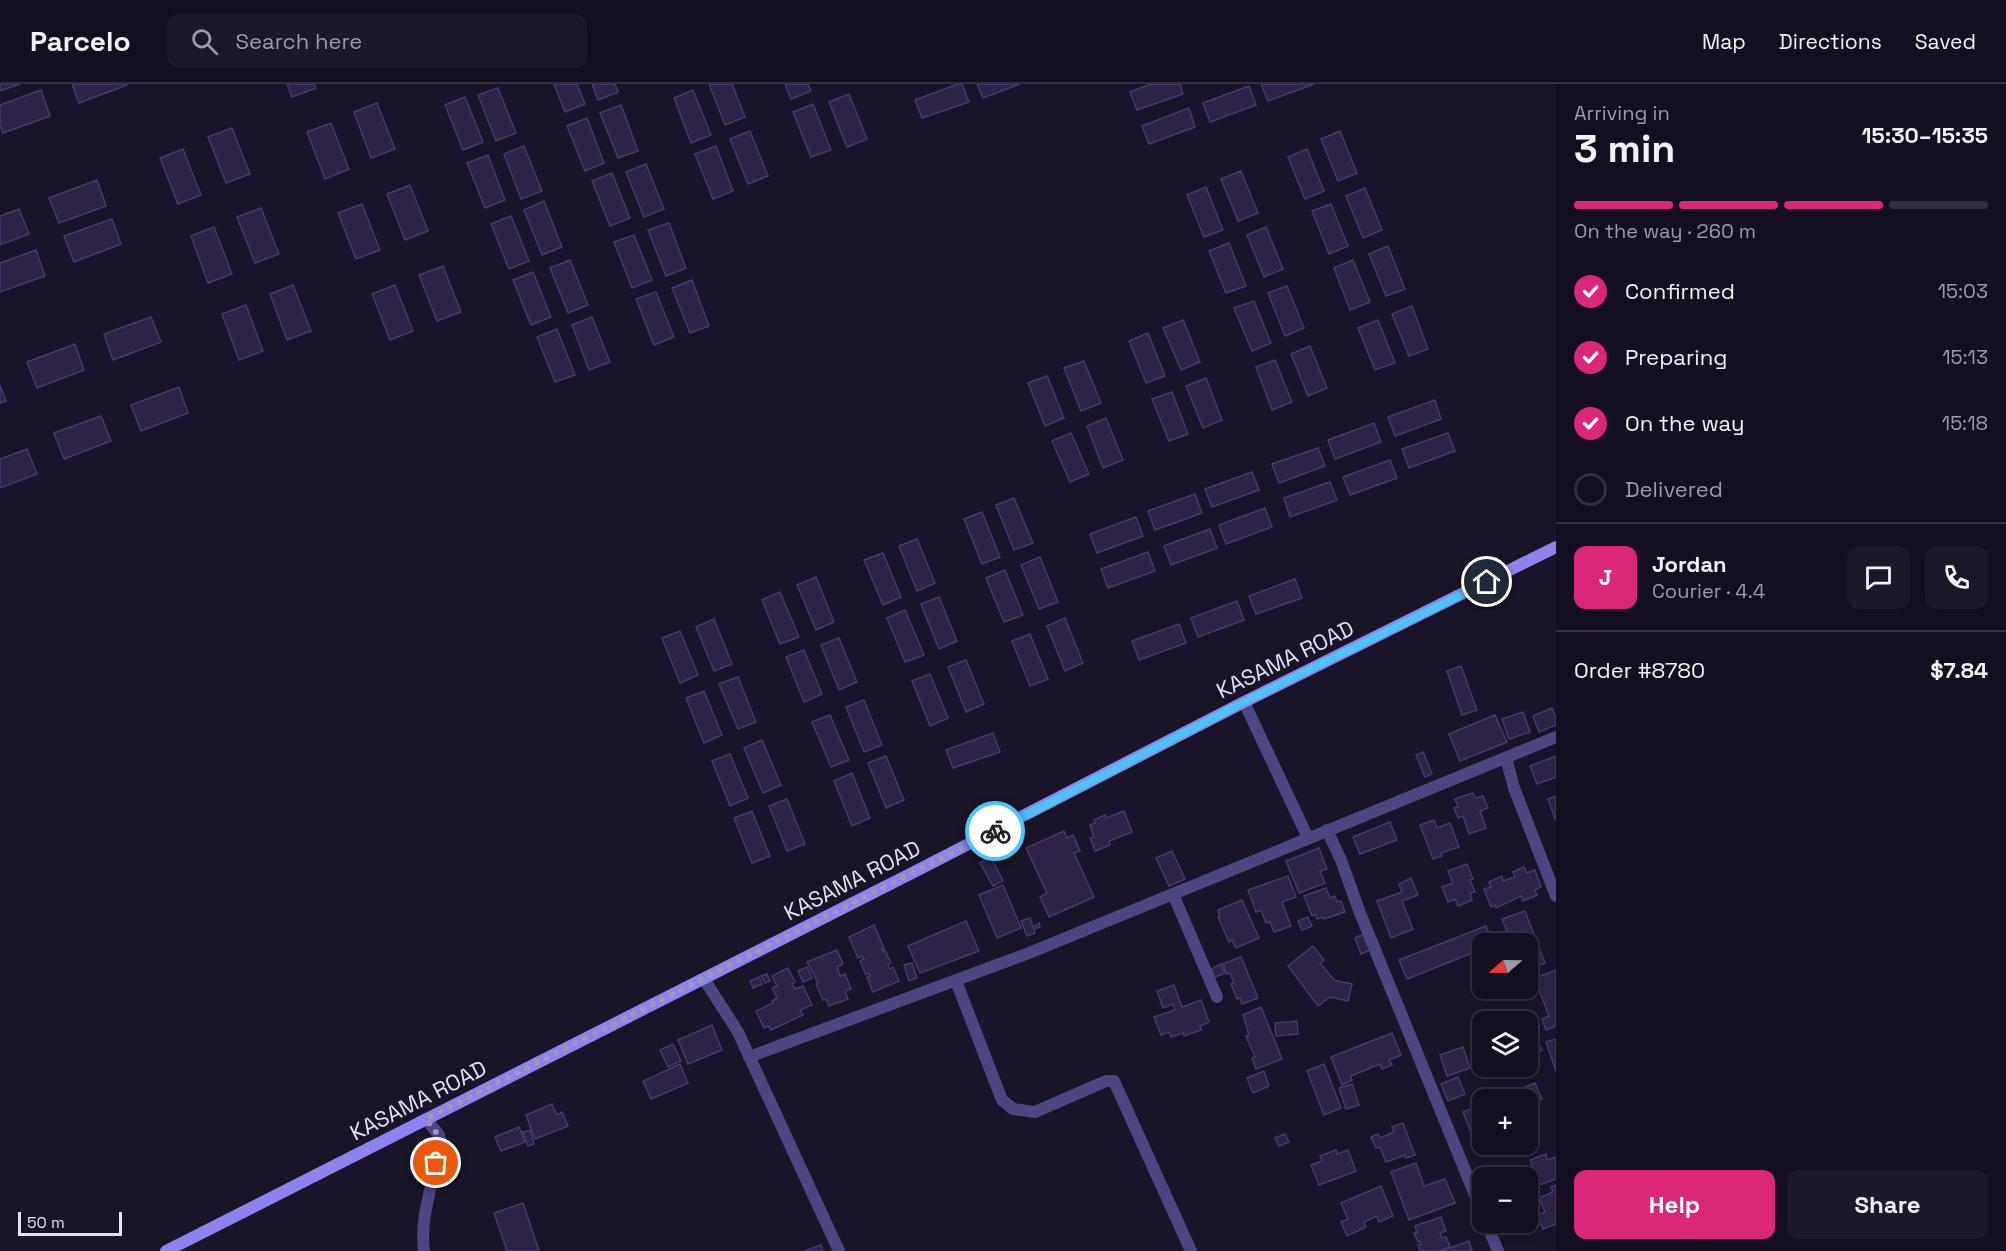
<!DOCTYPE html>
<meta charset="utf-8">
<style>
:root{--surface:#130f1e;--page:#1c1827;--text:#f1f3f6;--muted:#9d9ca4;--line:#322f3c;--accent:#db2777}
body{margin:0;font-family:"Space Grotesk",sans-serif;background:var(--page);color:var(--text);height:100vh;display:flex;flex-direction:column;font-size:22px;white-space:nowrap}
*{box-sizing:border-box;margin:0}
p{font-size:20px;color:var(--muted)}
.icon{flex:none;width:33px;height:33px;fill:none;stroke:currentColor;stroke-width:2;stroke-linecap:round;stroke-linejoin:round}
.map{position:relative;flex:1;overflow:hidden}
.details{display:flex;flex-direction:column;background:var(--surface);width:450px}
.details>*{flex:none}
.needle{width:39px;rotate:250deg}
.controls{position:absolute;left:1472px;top:849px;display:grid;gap:12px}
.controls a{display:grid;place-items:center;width:66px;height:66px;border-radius:12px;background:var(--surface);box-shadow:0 3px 9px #0003,0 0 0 2px var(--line);font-size:30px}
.scale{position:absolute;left:18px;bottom:15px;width:104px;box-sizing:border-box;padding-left:6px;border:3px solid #e5e0fb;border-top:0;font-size:16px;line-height:21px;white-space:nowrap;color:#e5e0fb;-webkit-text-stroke:4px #191428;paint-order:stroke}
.pin{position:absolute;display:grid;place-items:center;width:51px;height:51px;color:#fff;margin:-26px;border:3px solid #fff;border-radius:50%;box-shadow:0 2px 6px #0007}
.courier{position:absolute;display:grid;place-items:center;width:60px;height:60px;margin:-30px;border:4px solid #4fc3f7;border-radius:50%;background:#fff;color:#222;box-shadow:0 2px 8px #0007}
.summary em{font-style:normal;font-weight:600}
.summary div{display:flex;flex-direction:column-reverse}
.summary{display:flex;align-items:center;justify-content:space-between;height:102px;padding:0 18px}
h1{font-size:39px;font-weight:600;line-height:45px}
.bar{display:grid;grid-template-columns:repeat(4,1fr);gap:9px 6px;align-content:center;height:72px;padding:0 18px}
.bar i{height:8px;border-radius:4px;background:var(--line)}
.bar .current{background:var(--accent)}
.bar p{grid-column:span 4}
.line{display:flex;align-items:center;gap:15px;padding:0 18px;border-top:2px solid var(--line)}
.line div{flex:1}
.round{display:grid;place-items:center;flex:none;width:63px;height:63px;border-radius:12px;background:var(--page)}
ol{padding:0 18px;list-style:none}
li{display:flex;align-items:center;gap:18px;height:66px}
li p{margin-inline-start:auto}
li .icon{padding:6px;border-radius:50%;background:var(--accent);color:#fff;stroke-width:4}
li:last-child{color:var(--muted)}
li i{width:33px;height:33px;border:3px solid var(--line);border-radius:50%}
.button{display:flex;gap:12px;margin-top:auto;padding:12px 18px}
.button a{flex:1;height:69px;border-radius:12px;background:var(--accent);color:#fff;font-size:24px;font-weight:600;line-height:69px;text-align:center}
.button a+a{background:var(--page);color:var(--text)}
header{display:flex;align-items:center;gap:36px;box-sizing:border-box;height:84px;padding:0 30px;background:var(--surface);border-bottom:2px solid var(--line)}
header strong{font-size:28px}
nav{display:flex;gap:33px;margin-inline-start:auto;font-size:21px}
.search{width:420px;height:54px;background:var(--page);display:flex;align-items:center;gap:15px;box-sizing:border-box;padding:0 21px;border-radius:12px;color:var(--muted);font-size:22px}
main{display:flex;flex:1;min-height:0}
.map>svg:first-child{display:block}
.building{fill:#2c2346;stroke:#47386f;stroke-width:1.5}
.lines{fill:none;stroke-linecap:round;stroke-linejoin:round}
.street{stroke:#4c4681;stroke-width:12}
.secondary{stroke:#8d83ee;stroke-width:12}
.done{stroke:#9e99b1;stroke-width:6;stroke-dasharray:0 10.8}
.route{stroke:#4fc3f7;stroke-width:8}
.labels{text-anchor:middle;stroke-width:4.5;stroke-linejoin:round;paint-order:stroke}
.street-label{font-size:22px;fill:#e5e0fb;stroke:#191428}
</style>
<header>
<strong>Parcelo</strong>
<div class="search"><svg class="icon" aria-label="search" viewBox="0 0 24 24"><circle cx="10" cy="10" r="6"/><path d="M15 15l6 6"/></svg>Search here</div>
<nav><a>Map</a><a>Directions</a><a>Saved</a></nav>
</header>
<main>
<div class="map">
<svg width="1556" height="1167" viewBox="0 0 1556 1167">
<rect width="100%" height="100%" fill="#191428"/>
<g class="building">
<polygon points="0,0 20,0 0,7"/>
<polygon points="72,0 126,0 127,1 79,19"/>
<polygon points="287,0 314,0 316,4 292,13"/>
<polygon points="554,0 577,0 585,20 565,28"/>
<polygon points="592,0 615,0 618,8 598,16"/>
<polygon points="709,0 732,0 745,33 725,41"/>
<polygon points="785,0 808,0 811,7 791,15"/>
<polygon points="958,0 962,0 969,18 922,34 915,16"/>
<polygon points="977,0 1020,0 983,14"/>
<polygon points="1151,0 1180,0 1183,10 1137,26 1130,8"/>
<polygon points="1261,0 1314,0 1268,17"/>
<polygon points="1249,2 1256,21 1210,38 1203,19"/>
<polygon points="498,4 516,49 496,57 478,11"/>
<polygon points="41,6 50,32 3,49 0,41 0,21"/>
<polygon points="693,6 711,51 691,59 674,14"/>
<polygon points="849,10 867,55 847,63 829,18"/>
<polygon points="465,13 483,58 463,66 445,21"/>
<polygon points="377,19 395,65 371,74 354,28"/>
<polygon points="813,20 831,66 811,73 793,28"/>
<polygon points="621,21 638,67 618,74 600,29"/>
<polygon points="1189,24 1195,43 1149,60 1142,42"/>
<polygon points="587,34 604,79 585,87 567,42"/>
<polygon points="331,39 349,85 325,95 307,48"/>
<polygon points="232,44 250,90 226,99 208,53"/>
<polygon points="750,47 768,92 748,100 730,55"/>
<polygon points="1340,47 1357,89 1338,97 1321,55"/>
<polygon points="524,62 542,107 521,115 504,70"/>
<polygon points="716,62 733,107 713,115 695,70"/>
<polygon points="183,65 201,111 178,120 160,74"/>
<polygon points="1307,65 1324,107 1305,115 1288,73"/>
<polygon points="488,71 505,116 485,124 467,79"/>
<polygon points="646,80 664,125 644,133 626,88"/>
<polygon points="1241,87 1258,129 1238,137 1221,95"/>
<polygon points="612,89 630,134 610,142 592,97"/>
<polygon points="97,96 106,122 59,139 49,114"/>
<polygon points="410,101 428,147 405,156 387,110"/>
<polygon points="1206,103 1223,146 1204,153 1187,111"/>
<polygon points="1365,104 1382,146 1363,154 1346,112"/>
<polygon points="544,117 562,163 542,171 524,126"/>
<polygon points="362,120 380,166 356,175 338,129"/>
<polygon points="1331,120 1348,162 1329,170 1312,127"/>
<polygon points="261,124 279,170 255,179 237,133"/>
<polygon points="19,125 29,150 0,161 0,132"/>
<polygon points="511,132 529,177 509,185 491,140"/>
<polygon points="112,135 121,160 74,178 64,152"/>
<polygon points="669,139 686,184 666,192 648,146"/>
<polygon points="214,143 232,190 208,199 191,152"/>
<polygon points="1266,143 1283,185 1264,193 1247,151"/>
<polygon points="634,151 652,196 632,204 614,158"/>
<polygon points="1229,159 1246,202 1226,209 1209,167"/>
<polygon points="1388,162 1405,205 1386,212 1369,170"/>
<polygon points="36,166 45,192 0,208 0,179"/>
<polygon points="570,176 588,221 568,229 550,184"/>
<polygon points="1353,176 1370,218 1350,226 1334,184"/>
<polygon points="443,182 461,228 437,237 419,191"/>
<polygon points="533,188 551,233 531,241 513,196"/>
<polygon points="692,196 709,242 690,249 672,204"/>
<polygon points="293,201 311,247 287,256 270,210"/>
<polygon points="395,201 413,247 390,256 372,210"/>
<polygon points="1287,202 1304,244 1285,252 1268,209"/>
<polygon points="656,208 674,253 654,261 636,215"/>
<polygon points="1254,217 1271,259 1252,267 1234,224"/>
<polygon points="246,221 263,267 239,276 222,230"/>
<polygon points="1412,222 1428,265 1409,272 1392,230"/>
<polygon points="151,233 161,258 113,276 104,250"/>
<polygon points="592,233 610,278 589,286 572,241"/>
<polygon points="1183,236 1200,278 1181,286 1163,244"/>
<polygon points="1378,236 1395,279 1375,286 1358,244"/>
<polygon points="557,245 575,291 555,298 537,253"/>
<polygon points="1148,249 1165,292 1146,299 1129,257"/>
<polygon points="75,260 84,286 37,304 27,278"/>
<polygon points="1310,262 1327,304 1308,312 1291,270"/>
<polygon points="1275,276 1292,318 1272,326 1256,283"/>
<polygon points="1084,277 1101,319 1081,327 1064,284"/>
<polygon points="1047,292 1064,334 1045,342 1028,299"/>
<polygon points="1206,294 1222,336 1203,344 1186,302"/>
<polygon points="0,301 6,317 0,319"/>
<polygon points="179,303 188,329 141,347 131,321"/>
<polygon points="1172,308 1188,350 1169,357 1152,315"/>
<polygon points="1435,316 1441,335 1395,352 1388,333"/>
<polygon points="101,332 111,357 64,375 54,349"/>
<polygon points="1106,334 1123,376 1103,384 1087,342"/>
<polygon points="1374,339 1381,358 1335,375 1328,356"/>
<polygon points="1071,349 1089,390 1070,398 1052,357"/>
<polygon points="1448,349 1455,367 1409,384 1402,365"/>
<polygon points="1318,364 1325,382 1279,399 1272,380"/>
<polygon points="27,365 37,390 0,404 0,375"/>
<polygon points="1390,376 1397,394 1350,411 1343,393"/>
<polygon points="1252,388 1259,406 1212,423 1205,405"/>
<polygon points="1330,398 1337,416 1290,433 1284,414"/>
<polygon points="1195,410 1202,429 1155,446 1148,427"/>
<polygon points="1014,414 1033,459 1014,466 996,421"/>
<polygon points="1265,424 1272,443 1226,460 1219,441"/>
<polygon points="982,428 1000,473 982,480 964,435"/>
<polygon points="1136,433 1143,452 1097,469 1090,450"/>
<polygon points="1210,445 1217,464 1171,481 1164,462"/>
<polygon points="917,455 935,499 917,507 899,462"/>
<polygon points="1148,468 1155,487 1108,504 1101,485"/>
<polygon points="883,469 901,513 883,521 864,476"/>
<polygon points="1040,473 1058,518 1039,525 1021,481"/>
<polygon points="1005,486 1023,531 1004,538 986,494"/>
<polygon points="816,493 834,538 816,546 797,501"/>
<polygon points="1295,495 1302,514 1256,530 1249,512"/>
<polygon points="780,508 799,553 780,560 762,516"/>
<polygon points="939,513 957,557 939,565 921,520"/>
<polygon points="1237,517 1244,536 1198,553 1191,534"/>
<polygon points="905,526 924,571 905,578 887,534"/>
<polygon points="1065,534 1083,579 1065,587 1047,542"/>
<polygon points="714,535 732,580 714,587 696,543"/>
<polygon points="1179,540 1186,559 1139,576 1132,557"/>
<polygon points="680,547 698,591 680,599 662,554"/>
<polygon points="1030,550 1048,595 1030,602 1012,557"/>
<polygon points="839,554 857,598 839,606 821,561"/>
<polygon points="804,566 822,610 804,618 786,573"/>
<polygon points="966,576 984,620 966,628 948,583"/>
<polygon points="1461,582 1477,626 1462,631 1447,587"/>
<polygon points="930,590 948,634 930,642 912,597"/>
<polygon points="738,593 756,638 738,645 719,600"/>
<polygon points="704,607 722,651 704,659 686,614"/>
<polygon points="864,616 882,661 864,668 846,623"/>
<polygon points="1552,624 1556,635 1556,641 1539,648 1533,632"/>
<polygon points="1523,628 1530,648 1509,655 1502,635"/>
<polygon points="830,631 849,676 831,683 812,638"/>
<polygon points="1495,631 1507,658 1460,677 1449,650"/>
<polygon points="993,649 1000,668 953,684 946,666"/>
<polygon points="762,656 781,701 763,709 744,664"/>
<polygon points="1423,668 1432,690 1425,693 1416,671"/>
<polygon points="730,670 748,714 730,722 712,677"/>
<polygon points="886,672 904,716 886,724 868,679"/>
<polygon points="1556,672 1556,693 1537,700 1530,682"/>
<polygon points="852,689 870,734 852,742 834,697"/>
<polygon points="1473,709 1475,714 1483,712 1488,724 1480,727 1486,744 1469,750 1463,732 1458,734 1454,724 1458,723 1455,715"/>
<polygon points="1556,712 1556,734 1555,735 1548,715"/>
<polygon points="787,715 805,760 787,767 769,722"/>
<polygon points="752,727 770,772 752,779 734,734"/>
<polygon points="1124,727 1132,748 1109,757 1110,761 1095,767 1090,754 1094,753 1090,741 1095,739 1094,736 1105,731 1106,734"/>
<polygon points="1434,736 1437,744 1450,739 1459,763 1441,769 1442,772 1433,775 1420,741"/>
<polygon points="1390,738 1397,756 1360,770 1353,753"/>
<polygon points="1064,747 1067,754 1073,751 1080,767 1074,769 1094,813 1049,833 1040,813 1047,809 1026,764"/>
<polygon points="1319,764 1327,785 1320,787 1325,799 1299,809 1286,777"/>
<polygon points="1172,767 1185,795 1169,802 1156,774"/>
<polygon points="991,773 1003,797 993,802 980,779"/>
<polygon points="1467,780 1473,795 1470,796 1475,808 1470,809 1472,816 1458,822 1455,815 1448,818 1442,803 1453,799 1448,787"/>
<polygon points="1524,783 1527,789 1535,786 1541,803 1535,806 1537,811 1523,817 1521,812 1496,824 1495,821 1491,823 1484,805 1491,803 1489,798 1502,792 1503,797 1515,793 1513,788"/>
<polygon points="1288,792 1296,813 1282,818 1291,842 1274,848 1270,838 1266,839 1261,826 1256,828 1248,806"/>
<polygon points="1411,794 1418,811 1402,817 1413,845 1391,854 1377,817 1402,808 1399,800"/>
<polygon points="1003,801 1021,844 997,854 979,811"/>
<polygon points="1326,804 1330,814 1335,812 1337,818 1341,817 1345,828 1324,835 1323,833 1317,835 1316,830 1312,832 1304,812"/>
<polygon points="1242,816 1259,854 1236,864 1232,856 1229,858 1218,833 1220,832 1218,826"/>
<polygon points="1525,827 1545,879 1527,886 1527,860 1512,860 1502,835"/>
<polygon points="1308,833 1312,842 1302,846 1298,837"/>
<polygon points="1030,834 1033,843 1039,839 1040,843 1034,845 1035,849 1027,852 1021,837"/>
<polygon points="966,837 979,867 920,889 908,862"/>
<polygon points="874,841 884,864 882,865 883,868 885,866 891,879 888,881 890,885 893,883 899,897 873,908 867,893 870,892 869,889 866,891 860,877 864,875 862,872 858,874 849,853"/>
<polygon points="1486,842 1493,860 1482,860 1482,865 1407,895 1399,876"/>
<polygon points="1366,849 1372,865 1361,870 1355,854"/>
<polygon points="1313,862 1324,876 1320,879 1334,896 1352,900 1348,917 1330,913 1318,922 1288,882"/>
<polygon points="837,866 843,880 837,883 840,892 845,890 851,905 845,907 848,915 829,922 826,915 823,916 816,900 818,899 807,878"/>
<polygon points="1241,873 1258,914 1242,920 1240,914 1237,915 1231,900 1234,899 1230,889 1227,890 1223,880"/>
<polygon points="912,879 917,894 909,897 904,881"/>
<polygon points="1221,880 1225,889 1215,893 1211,885"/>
<polygon points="807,883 812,894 803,898 798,887"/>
<polygon points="788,884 795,898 792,900 795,905 803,902 812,921 800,926 803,931 771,946 769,942 764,944 756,927 773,919 772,917 777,914 772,904 777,902 772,892"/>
<polygon points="1556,886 1556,942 1546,946 1542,935 1549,932 1538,903 1532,906 1528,897"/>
<polygon points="767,890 770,897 765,899 761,892"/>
<polygon points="759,893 762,900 753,904 750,897"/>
<polygon points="1174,901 1182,923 1201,916 1209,938 1200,942 1201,946 1184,952 1183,949 1171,953 1169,948 1161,951 1154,933 1175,926 1173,920 1163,924 1157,907"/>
<polygon points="1261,923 1282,975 1256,985 1252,974 1255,973 1246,952 1249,951 1243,931"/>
<polygon points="1297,937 1298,950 1276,952 1275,939"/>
<polygon points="712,941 722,966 688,980 678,956"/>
<polygon points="1392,949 1401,971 1389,976 1392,981 1382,985 1380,980 1351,992 1352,996 1342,1001 1331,973"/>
<polygon points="1556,955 1556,987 1546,958"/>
<polygon points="1538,958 1542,966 1532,971 1529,962"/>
<polygon points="673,960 681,977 668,983 660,966"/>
<polygon points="1463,963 1470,984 1447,992 1440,971"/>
<polygon points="680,980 688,999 651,1015 643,997"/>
<polygon points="1324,980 1341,1024 1324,1031 1307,987"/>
<polygon points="1264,987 1269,1002 1253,1009 1247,994"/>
<polygon points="1458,993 1465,1010 1448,1017 1441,1000"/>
<polygon points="1535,999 1542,1015 1537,1017 1538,1020 1533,1022 1534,1026 1527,1029 1527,1016 1495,1016"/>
<polygon points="1352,1000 1359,1021 1346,1025 1339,1004"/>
<polygon points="552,1020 557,1031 562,1028 568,1042 535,1055 526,1031"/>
<polygon points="1482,1021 1482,1047 1472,1051 1463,1028"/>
<polygon points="1403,1039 1415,1071 1406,1074 1405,1071 1386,1078 1380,1063 1376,1064 1371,1053 1378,1050 1380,1054 1394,1048 1392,1043"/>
<polygon points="519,1043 525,1058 501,1067 495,1053"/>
<polygon points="530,1046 534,1060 528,1062 523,1048"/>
<polygon points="1285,1050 1289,1058 1279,1062 1275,1054"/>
<polygon points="1336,1066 1337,1070 1348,1066 1356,1087 1319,1101 1311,1081 1322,1077 1320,1072"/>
<polygon points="1546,1070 1547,1076 1556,1073 1556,1095 1539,1101 1530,1076"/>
<polygon points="1416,1079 1424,1102 1445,1095 1455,1119 1409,1136 1391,1088"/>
<polygon points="1556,1101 1556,1140 1543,1145 1538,1131 1545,1128 1539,1114 1553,1108 1551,1103"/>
<polygon points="1381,1102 1393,1132 1379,1138 1377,1132 1364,1138 1366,1143 1347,1152 1341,1138 1348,1135 1341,1119"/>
<polygon points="523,1119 539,1167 507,1167 494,1129"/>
<polygon points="1441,1133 1446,1147 1440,1149 1442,1154 1446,1153 1450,1163 1438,1167 1420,1167 1418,1161 1421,1161 1420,1157 1418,1158 1414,1149 1417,1148 1415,1142"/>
<polygon points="1469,1157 1472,1167 1442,1167"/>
<polygon points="821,1161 823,1167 804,1167"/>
</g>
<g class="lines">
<g class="street">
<polyline points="1244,618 1308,754"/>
<polyline points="1506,674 1514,704 1556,812"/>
<polyline points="1327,746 1341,776 1360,829 1482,1128"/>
<polyline points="1173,810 1217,913"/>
<polyline points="704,895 738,948 839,1167"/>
<polyline points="956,897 1002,1016 1013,1025 1035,1028 1106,997 1114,997 1191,1167"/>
<polyline points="749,973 1029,869 1556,653"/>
<polyline points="1486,1138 1498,1167"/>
<path d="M424,1167C419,1129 436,1095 440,1058L439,1051L426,1035"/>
</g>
<polyline class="secondary" points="166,1167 918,786 1244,618 1556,463"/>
</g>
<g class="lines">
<path class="done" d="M436,1079C442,1055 442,1055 426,1035L995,747"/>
<polyline class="route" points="995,747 1244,618 1487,498"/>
</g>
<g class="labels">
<g class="street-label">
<text transform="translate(1285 575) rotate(-26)" y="8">KASAMA ROAD</text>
<text transform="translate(852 796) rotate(-27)" y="8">KASAMA ROAD</text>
<text transform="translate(418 1016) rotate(-27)" y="8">KASAMA ROAD</text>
</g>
</g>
</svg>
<div class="controls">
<a><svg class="needle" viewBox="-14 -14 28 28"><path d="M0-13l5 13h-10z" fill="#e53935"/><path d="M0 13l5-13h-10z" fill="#9d9ca4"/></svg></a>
<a><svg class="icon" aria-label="layers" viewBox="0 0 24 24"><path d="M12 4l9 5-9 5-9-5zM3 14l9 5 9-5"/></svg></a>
<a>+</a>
<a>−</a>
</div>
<div class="scale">50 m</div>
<div class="pin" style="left:436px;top:1079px;background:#ea580c"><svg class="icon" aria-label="bag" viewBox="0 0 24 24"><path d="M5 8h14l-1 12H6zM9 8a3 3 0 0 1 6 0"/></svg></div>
<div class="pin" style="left:1487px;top:498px;background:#1f2937"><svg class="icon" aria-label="home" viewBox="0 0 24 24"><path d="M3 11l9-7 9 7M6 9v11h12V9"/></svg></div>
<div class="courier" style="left:995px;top:747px"><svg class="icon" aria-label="bike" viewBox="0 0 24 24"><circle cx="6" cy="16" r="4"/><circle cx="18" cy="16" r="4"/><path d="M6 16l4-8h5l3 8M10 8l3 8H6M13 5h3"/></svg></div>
</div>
<section class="details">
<div class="summary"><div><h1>3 min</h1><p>Arriving in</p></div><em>15:30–15:35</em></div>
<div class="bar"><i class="current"></i><i class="current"></i><i class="current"></i><i></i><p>On the way · 260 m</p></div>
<ol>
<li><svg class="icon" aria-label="check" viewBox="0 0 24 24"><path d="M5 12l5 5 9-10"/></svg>Confirmed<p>15:03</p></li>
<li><svg class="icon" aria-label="check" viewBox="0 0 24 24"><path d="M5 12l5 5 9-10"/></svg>Preparing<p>15:13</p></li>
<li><svg class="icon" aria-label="check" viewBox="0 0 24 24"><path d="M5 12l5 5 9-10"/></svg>On the way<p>15:18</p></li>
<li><i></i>Delivered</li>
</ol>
<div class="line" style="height:108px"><b class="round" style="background:var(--accent);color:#fff">J</b><div><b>Jordan</b><p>Courier · 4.4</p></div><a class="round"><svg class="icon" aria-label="chat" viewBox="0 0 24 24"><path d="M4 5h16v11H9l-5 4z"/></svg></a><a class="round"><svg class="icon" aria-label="phone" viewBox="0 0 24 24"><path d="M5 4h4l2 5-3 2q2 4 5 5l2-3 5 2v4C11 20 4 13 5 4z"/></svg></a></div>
<div class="line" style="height:78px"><div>Order #8780</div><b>$7.84</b></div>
<div class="button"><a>Help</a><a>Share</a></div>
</section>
</main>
